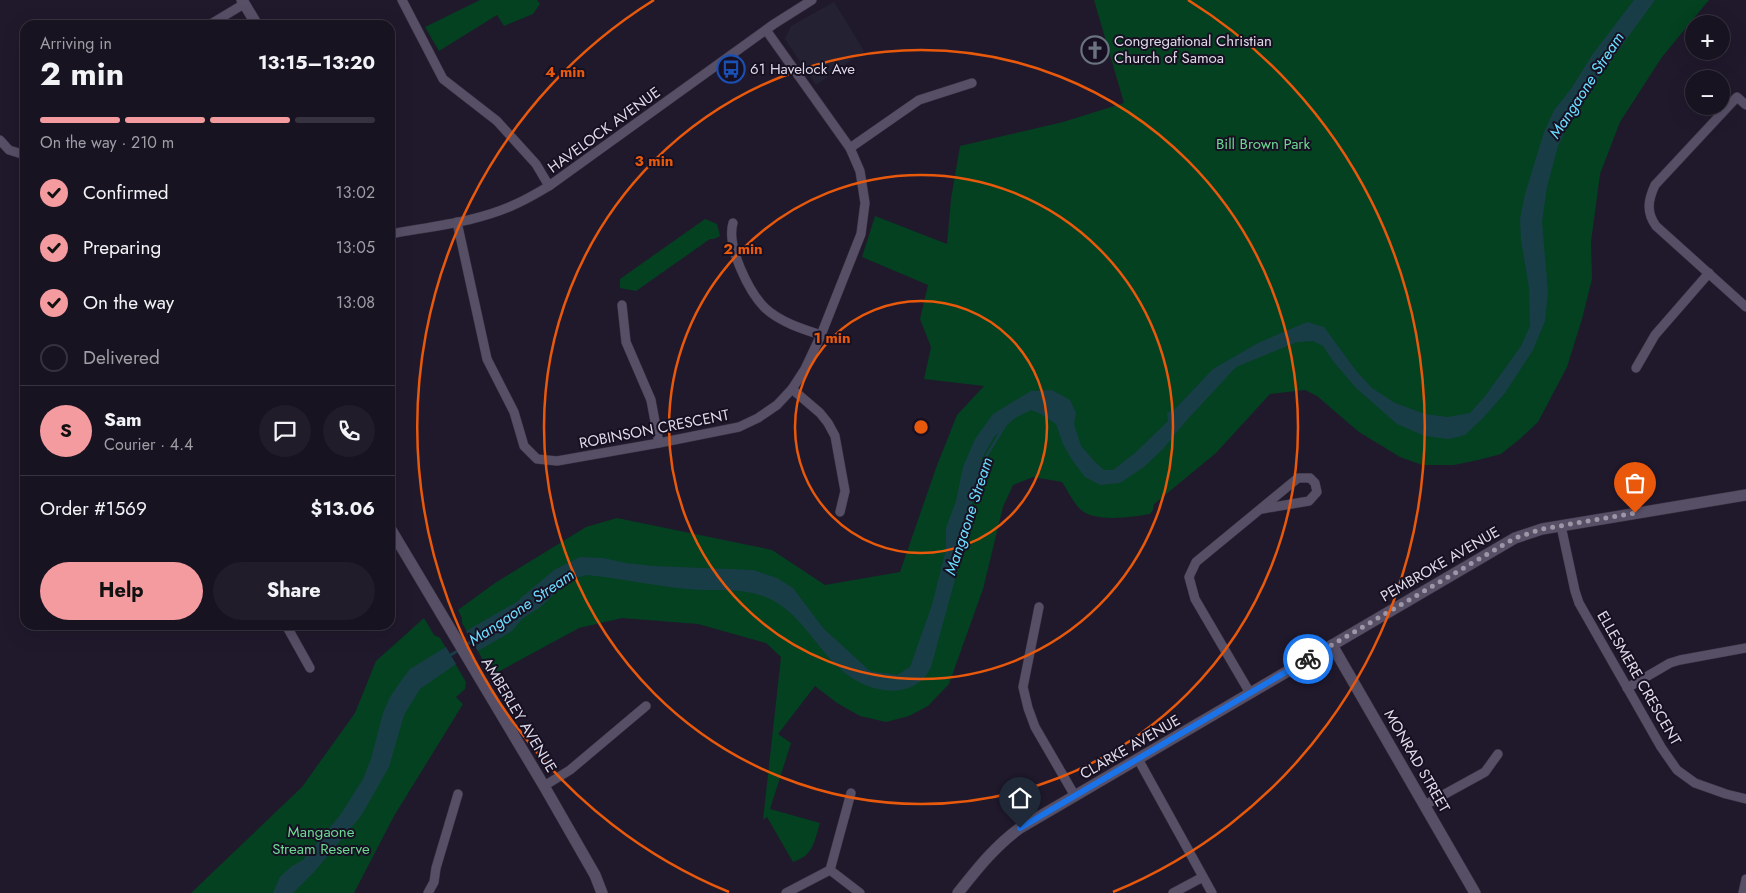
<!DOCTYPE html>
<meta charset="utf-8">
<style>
:root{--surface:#181321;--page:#211c2a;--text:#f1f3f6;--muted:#9f9ea5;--line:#36323f;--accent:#f49b9f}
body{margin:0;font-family:Jost,sans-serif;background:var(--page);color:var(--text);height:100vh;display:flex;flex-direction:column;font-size:19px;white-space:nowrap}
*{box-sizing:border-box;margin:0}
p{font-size:16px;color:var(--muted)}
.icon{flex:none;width:28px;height:28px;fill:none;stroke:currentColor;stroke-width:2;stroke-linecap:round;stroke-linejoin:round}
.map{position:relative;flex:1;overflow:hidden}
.sheet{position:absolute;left:20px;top:20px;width:375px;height:610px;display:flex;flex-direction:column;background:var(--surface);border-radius:15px;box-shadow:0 5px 20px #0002,0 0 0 1px var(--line)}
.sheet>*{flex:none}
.controls{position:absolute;left:1685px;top:15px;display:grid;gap:10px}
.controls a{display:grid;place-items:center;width:45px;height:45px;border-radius:50%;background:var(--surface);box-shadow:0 5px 20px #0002,0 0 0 1px var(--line);font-size:25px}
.pin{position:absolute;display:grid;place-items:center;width:42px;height:42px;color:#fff;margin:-51px -21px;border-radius:50% 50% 50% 0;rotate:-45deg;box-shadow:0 0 5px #0007}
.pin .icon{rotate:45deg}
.courier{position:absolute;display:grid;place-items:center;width:50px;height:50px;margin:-25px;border:4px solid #1a73e8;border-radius:50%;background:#fff;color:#222;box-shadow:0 1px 6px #0007}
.head em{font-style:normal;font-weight:700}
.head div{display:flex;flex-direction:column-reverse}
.head{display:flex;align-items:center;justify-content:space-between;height:85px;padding:0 20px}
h1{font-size:32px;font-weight:700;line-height:38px}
.bar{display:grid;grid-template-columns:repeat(4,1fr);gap:8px 5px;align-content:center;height:60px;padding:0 20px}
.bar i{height:6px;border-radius:4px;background:var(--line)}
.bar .selected{background:var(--accent)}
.bar p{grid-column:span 4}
.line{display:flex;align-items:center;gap:12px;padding:0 20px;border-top:1px solid var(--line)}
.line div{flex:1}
.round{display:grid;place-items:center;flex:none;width:52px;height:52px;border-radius:26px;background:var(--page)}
ol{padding:0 20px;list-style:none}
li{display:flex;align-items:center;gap:15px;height:55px}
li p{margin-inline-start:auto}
li .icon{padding:5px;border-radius:50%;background:var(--accent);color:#111;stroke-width:4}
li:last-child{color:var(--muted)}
li i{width:28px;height:28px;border:2px solid var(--line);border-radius:50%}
.primary-button{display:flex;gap:10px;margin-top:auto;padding:10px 20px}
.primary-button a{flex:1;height:58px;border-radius:30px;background:var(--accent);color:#111;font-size:20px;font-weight:700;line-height:58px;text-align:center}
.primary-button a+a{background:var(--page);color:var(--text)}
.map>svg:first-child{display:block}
.commercial{fill:#242232}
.green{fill:#034120}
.water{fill:#193d47}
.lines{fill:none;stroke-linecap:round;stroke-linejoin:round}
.stream{stroke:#193d47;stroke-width:3}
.minor-casing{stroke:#393342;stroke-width:10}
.tertiary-casing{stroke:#393342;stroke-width:12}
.minor{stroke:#574f66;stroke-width:9}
.tertiary{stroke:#574f66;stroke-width:11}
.done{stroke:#9c96a6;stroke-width:5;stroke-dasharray:0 9}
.route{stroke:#1a73e8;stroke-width:6}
.ring{fill:none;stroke:#e8590c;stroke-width:2.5}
.labels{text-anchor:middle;stroke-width:4;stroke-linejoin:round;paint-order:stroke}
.poi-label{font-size:15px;fill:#dedae7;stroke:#171022;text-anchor:start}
.street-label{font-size:15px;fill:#dedae7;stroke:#171022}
.park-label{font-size:15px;fill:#6cd892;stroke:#171022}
.water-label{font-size:16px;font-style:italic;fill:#6adeff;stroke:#171022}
.centre{fill:#e8590c;stroke:#171022;stroke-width:2.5}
.ring-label{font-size:15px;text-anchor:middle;font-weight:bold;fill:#e8590c;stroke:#171022;stroke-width:4;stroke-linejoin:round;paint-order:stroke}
</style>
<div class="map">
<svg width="1746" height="893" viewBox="0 0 1746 893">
<rect width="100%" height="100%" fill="#20192c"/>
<polygon class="commercial" points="834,2 864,51 816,85 785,39 791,26"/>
<g class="green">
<polygon points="480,0 537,0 540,4 533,14 504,26 497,15 439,51 425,27"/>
<path d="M1094,0H1709L1662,57L1620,122L1600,174L1591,242L1592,279L1582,319L1567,367L1538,422L1521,438L1501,454L1478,460L1454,465H1422L1400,457L1359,432L1317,396L1305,390L1270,394L1216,453L1154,504L1153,510L1150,514C1133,517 1093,523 1080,509C1073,502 1068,491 1062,482L1033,477L1013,485L1003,507L983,589L949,684L928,706L909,716L886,722L860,716L837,703L815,686L778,734L791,743L770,809L820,823C814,842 814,855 793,862L767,817L763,820L781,657L766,643L698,624L622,618L579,628L496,673L488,669L462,623V618L458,610L495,583L586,527L617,518L772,550L825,585L900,572L936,468L957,415L984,386L924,379L931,347L920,319L928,285L862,257L875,216L947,244L951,199L960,146L1063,122L1124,103Z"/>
<polygon points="705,219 717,224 720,236 714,239 710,239 636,291 620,288 620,279"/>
<polygon points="424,618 434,635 440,638 466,682 465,689 456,697 463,704 394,816 354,893 191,893 302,787 355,713 376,661"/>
</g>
<g class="water">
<path d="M1634,0H1655L1578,106L1558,146L1547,187L1542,222L1548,292L1545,321L1533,350L1505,393L1483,418L1465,435L1449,439L1425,436L1397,424L1356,388L1333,361L1323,346L1313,341L1297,342L1236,367L1186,421L1163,449L1144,467L1120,483L1100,485L1085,477L1072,460L1063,444L1056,424L1039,413L1031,410L1015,418L994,437L982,458L959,565L931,667C928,672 926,677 922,680C900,699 866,690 845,673C815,649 801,610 763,596C738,587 713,592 688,589C653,586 620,578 586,575L570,580L538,609L523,618L512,631L478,651L466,631L515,603L554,570L580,557L603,558L626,563L653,566L753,570L777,578L793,588L823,628L870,671L897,675L910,667L932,605L946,549V528L956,501L963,467L975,439L993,414L1031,391L1052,390L1070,400L1076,413L1074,424L1081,446L1095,462L1104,470H1113L1135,453L1168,421L1167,413L1175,409L1213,369L1258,343L1307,322L1324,327L1357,372L1372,388L1395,403L1425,414L1447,417L1470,413L1486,395L1521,346L1530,326L1529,288L1521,240L1520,219L1525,194L1544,132L1554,110L1571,89L1592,55Z"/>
<polygon points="446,647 456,664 420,689 404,715 389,767 361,816 314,872 293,893 273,893 280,877 292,866 303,860 341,814 363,779 371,759 383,713 390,697 401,681 410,669"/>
</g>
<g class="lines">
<g class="stream">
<polyline points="977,479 982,463 1004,427"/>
<polyline points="464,646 476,639"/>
<polyline points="447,657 459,650"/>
</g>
<g class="minor-casing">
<g id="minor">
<polyline points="402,0 443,79 497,121 536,164 549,186"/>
<polyline points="209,25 244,4"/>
<path d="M1746,105L1737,97L1655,185C1648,200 1646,212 1656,226L1746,307"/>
<polyline points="0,140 9,150 25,155"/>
<polyline points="850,148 919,100 972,83"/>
<polyline points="457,222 487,359 514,412 524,446 537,459 557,461 659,443 739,427 758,418 777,405 792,389 805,369 821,335 861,234 865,203 860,171 850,148 766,30"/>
<path d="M733,223C726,246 749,292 765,308C780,322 802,329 821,335"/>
<path d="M390,234C433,226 479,222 518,203C529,198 539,192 549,186L774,24L812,0"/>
<polyline points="622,305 626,342 651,400 659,443"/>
<polyline points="1636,368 1655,335 1709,273"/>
<polyline points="792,389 820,413 828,423 835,436 845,491 840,512"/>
<polyline points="1561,526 1575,591 1579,603 1661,747 1677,770 1695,783 1726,794 1746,799"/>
<polyline points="1039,607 1023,687 1028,708 1035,727 1075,796"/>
<polyline points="286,625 310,668"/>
<polyline points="1627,688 1670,663 1680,660 1746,648"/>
<polyline points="1250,693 1195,599 1189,577 1196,562 1298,478 1310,478 1315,483 1317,492 1309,501 1262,509"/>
<polyline points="1138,759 1212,893"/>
<polyline points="544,786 570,770 646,706"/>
<polyline points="1425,805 1485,772 1498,754"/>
<polyline points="830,870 860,893"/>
<polyline points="428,893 434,882 436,868 458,794"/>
<polyline points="786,893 830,870 851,793"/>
<polyline points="1173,893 1203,877"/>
<polyline points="1743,893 1746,879"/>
</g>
</g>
<g class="tertiary-casing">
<g id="tertiary">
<polyline points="242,0 257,25"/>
<polyline points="390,528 544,786 595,875 602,893"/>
<polyline points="1332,645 1475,893"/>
<path d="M958,893C977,869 995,846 1020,828L1515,538L1542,529L1746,495"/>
</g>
</g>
<use href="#minor" class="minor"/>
<use href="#tertiary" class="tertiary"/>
</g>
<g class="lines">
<polyline class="done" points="1308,659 1515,538 1542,529 1635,513"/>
<polyline class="route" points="1020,828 1308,659"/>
</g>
<g class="ring">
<circle cx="921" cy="427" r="126"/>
<circle cx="921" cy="427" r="252"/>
<circle cx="921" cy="427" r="377"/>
<path d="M729 892A503 503 0 0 1 654 0M1188 0A503 503 0 0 1 1113 892"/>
</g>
<defs>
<g id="church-ring" transform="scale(1.4375)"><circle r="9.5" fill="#171022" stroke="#6b7280" stroke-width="1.5"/><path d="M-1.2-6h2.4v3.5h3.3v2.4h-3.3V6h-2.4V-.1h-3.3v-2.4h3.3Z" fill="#6b7280"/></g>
<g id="bus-ring" transform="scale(1.4375)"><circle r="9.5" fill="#171022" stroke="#1a4fb4" stroke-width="1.5"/><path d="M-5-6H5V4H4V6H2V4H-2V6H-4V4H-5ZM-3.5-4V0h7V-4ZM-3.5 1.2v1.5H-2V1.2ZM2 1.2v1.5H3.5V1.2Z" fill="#1a4fb4"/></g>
</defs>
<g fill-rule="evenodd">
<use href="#church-ring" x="1095" y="50"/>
<use href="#bus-ring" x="731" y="69"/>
</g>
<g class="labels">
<g class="poi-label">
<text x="1114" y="46">Congregational Christian<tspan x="1114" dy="17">Church of Samoa</tspan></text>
<text x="750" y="74">61 Havelock Ave</text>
</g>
<g class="street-label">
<text transform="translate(604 130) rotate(-36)" y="5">HAVELOCK AVENUE</text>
<text transform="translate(654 429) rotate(-11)" y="5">ROBINSON CRESCENT</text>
<text transform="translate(1440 564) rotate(-30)" y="5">PEMBROKE AVENUE</text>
<text transform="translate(1639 678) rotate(60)" y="5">ELLESMERE CRESCENT</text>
<text transform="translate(519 715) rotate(59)" y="5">AMBERLEY AVENUE</text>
<text transform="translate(1130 747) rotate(-30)" y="5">CLARKE AVENUE</text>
<text transform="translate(1417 761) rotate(60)" y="5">MONRAD STREET</text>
</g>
<g class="park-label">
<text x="1263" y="149">Bill Brown Park</text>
<text x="321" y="837">Mangaone<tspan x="321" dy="17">Stream Reserve</tspan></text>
</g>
<g class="water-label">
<text transform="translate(1586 85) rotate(-57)" y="6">Mangaone Stream</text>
<text transform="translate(968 516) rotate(-72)" y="6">Mangaone Stream</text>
<text transform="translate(521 607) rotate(-34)" y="6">Mangaone Stream</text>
</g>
</g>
<circle cx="921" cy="427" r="8" class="centre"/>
<g class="ring-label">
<text x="565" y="77">4 min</text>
<text x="654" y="166">3 min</text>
<text x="743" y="254">2 min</text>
<text x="832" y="343">1 min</text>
</g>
</svg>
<div class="controls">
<a>+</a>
<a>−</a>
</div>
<div class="pin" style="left:1635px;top:513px;background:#ea580c"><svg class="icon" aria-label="bag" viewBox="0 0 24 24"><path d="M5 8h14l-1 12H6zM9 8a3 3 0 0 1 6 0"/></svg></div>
<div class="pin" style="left:1020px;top:828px;background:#1f2937"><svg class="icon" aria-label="home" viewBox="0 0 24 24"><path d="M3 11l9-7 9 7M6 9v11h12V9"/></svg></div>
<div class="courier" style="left:1308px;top:659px"><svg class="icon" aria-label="bike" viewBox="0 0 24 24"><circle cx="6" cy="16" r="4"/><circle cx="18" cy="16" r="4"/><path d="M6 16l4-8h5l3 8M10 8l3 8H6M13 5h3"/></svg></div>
<section class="sheet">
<div class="head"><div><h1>2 min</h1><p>Arriving in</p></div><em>13:15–13:20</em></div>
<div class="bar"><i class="selected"></i><i class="selected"></i><i class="selected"></i><i></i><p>On the way · 210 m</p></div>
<ol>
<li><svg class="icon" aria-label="check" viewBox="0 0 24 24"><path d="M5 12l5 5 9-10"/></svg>Confirmed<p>13:02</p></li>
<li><svg class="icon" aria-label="check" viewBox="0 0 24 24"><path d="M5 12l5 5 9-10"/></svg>Preparing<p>13:05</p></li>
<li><svg class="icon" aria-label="check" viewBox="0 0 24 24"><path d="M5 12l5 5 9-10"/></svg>On the way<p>13:08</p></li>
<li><i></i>Delivered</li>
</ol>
<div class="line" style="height:90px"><b class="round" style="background:var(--accent);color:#111">S</b><div><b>Sam</b><p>Courier · 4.4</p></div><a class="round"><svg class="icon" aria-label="chat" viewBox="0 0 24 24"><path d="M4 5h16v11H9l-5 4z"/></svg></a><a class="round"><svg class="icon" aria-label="phone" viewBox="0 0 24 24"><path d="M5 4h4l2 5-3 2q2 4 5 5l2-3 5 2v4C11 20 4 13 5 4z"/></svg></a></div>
<div class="line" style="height:65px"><div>Order #1569</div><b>$13.06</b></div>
<div class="primary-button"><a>Help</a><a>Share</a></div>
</section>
</div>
